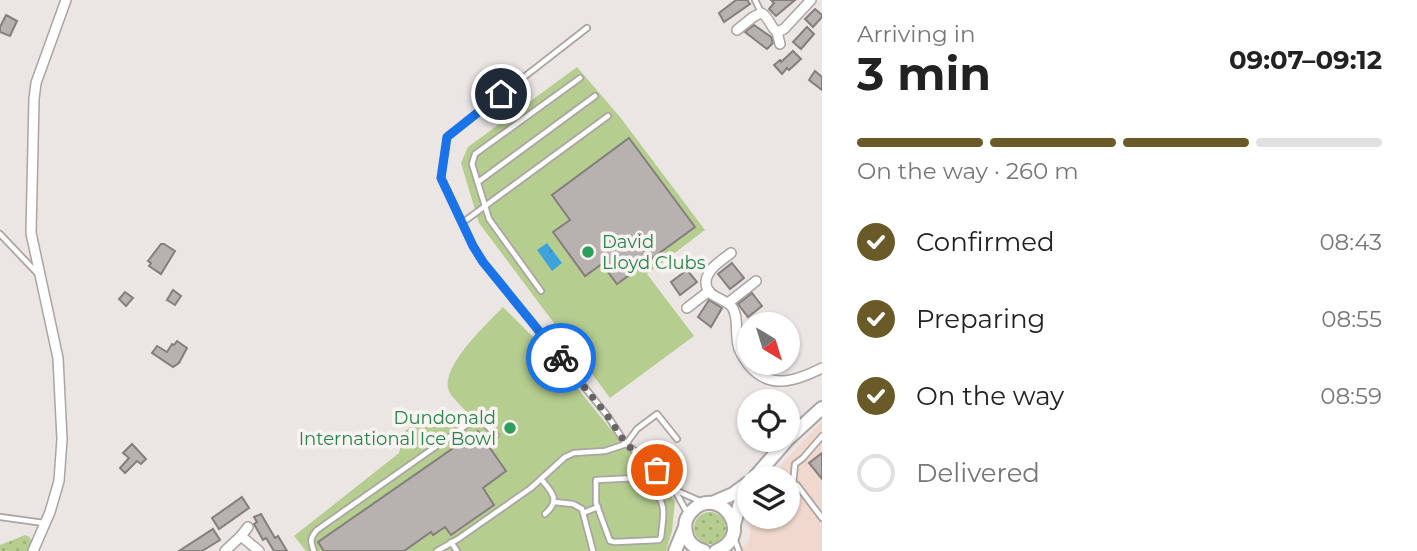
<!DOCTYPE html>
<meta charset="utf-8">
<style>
:root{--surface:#fff;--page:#f6f6f6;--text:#222;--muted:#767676;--line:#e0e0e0;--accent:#6a5a28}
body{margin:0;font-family:Montserrat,sans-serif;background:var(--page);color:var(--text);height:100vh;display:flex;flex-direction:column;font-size:26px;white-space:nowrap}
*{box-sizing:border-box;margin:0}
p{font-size:23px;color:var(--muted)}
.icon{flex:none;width:38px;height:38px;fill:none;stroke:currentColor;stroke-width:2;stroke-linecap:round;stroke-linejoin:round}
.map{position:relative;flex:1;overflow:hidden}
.sheet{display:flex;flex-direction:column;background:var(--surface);width:595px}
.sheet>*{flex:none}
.needle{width:46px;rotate:142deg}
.fabs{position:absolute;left:737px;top:312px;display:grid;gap:14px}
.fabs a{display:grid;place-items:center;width:63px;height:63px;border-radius:50%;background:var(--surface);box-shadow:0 2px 5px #0004;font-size:35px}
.pin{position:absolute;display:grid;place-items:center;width:60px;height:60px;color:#fff;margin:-30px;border:4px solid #fff;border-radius:50%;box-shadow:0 2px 7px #0007}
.courier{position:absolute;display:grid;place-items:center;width:70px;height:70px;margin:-35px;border:5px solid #1a73e8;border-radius:50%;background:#fff;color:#222;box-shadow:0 2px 9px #0007}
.summary em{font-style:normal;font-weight:700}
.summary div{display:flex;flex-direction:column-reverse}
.summary{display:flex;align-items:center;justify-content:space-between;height:119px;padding:0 35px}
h1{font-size:46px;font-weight:700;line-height:52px}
.bar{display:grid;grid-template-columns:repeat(4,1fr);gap:10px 7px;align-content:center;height:84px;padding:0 35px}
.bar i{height:9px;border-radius:5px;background:var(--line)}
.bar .current{background:var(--accent)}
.bar p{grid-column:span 4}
ol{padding:0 35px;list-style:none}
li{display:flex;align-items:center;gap:21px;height:77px}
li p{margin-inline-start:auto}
li .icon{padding:7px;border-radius:50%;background:var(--accent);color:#fff;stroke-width:4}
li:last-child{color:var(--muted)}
li i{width:38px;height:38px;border:4px solid var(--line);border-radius:50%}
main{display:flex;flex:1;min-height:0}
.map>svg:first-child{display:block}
.commercial{fill:#f0d8ce}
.grass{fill:url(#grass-dots)}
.pitch{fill:#b6cd90}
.water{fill:url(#water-ripples)}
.building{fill:#b7b2b0;stroke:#847f7d;stroke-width:2}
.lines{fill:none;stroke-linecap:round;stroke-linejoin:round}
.lane-casing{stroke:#aaa5a3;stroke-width:8}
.street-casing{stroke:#aaa5a3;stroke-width:12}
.secondary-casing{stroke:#aaa5a3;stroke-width:16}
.lane{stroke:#fff;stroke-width:4.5}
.street{stroke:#fff;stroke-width:9}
.secondary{stroke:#fff;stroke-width:12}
.done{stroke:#686563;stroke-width:7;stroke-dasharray:0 12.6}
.route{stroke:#1a73e8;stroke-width:9}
.leisure-dot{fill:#2e9e5b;stroke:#f9f3f1;stroke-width:2.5}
.labels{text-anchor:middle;stroke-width:7;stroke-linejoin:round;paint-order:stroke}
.leisure-label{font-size:18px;fill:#27864d;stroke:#f9f3f1;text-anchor:start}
</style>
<main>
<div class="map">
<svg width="822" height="551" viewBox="0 0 822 551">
<defs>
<pattern id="grass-dots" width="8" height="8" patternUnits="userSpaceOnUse" patternTransform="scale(1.75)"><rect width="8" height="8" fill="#b6cd90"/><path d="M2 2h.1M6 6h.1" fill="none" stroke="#9cb07c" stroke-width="1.8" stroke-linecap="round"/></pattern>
<pattern id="water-ripples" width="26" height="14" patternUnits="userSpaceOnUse" patternTransform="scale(1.75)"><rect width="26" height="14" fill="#3ea3db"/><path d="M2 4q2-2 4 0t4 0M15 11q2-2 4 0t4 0" fill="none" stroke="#3484b1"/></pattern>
</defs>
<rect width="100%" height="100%" fill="#ebe6e4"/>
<polygon class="commercial" points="822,421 822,551 737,551 749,542 751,516 788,516 788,478 769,478"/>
<g class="grass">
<circle cx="710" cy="528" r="16"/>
<polygon points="25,535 30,537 31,541 28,551 0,551 0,545"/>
</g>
<g class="pitch">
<polygon points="577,67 620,117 705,230 647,274 694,336 610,398 479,223 461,163 468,147"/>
<path d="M503,307L548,352L608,426L675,501L672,531L666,551H306L294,536L399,453L405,431L422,419L468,414C463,407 454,400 450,393C436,370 488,323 503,307Z"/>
</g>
<polygon class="water" points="547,243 562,263 552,271 537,250"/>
<g class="building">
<polygon points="736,0 747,0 750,4 724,22 719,13"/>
<polygon points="771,0 795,0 776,16 769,9 774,3"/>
<polygon points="815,9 822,15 822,17 813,27 805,19"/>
<polygon points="6,15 17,21 10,36 0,32 0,27"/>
<polygon points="754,25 771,37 773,43 767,49 745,32"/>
<polygon points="807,27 814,34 801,49 793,42"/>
<polygon points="793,51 801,59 789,70 787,68 782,74 774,65 780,60 781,62"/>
<polygon points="815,71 822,77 822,90 809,80"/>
<polygon points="629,138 695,227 617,284 602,264 585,276 553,232 570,220 552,195"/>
<polygon points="161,244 164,244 175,251 161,274 149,266 151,263 148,261"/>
<polygon points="732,263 744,278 730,289 718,274"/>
<polygon points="687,270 697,282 680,295 671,282"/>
<polygon points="173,290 181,296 175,305 167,300"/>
<polygon points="125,292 133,298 126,306 119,299"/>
<polygon points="752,293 762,306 748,317 738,304"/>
<polygon points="709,300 722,308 711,327 698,317"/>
<polygon points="177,341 187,348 179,363 173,367 152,353 157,346 167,352 172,344 174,345"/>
<polygon points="757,362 780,362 779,369 761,367"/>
<polygon points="478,431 506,471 483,488 494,505 451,535 445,527 433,535 431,532 404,551 324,551 318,542"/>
<polygon points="132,444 146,459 141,464 137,461 125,473 120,468 129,458 123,453"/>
<polygon points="822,453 822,479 809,463"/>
<polygon points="242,497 249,508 219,529 212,518"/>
<polygon points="261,514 275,538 278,536 287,551 274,551 266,538 263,540 254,524 257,522 254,517"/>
<polygon points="213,529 220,540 202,551 179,551"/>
</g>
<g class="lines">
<g class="lane-casing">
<g id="lane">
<polyline points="755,0 761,12"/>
<polyline points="587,28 447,137 441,178 473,246 483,262 607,415 626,444 644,458 674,489 688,514"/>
<polyline points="478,182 595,96"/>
<polyline points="462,223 608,116"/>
<polyline points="0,234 38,274"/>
<polyline points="541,291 489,219 472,164 475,154 580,78"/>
<polyline points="822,436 803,458 795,464 793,484 797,485 822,518"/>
<path d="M638,478C644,480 647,484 652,488C668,505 663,516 661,537L659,540L615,542L610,541L596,503V480Z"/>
<path d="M541,479C552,492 561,500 545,514"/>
<polyline points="675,490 702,502"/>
<polyline points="554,502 573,504 582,509 593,551"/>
<polyline points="583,513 598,507"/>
<polyline points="0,517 44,523"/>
<polyline points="734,538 739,551"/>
<polyline points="451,542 457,551"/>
<path d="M314,551C310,541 310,538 317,530L472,421C484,420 489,428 496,435"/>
<polyline points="437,551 458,539 531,488 565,457 574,453 605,451 626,444 637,429 657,414 677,439"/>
</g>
</g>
<g class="street-casing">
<g id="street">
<path d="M737,30L753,17L761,13C769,16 770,27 777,32L784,29L811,0"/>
<polyline points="777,32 780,44"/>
<path d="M731,253C721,261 708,268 706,281C705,298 724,297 732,307C739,317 735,333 738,345C739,352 744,358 748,364C769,391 796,381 822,368"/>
<polyline points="728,303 756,281"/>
<polyline points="687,308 709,291"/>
<polyline points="241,536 248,527"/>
<polyline points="33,551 50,512 59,481 62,439 58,358 31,233 34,99 36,83 66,0"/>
<polyline points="225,551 241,536 259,551"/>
</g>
</g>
<g class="secondary-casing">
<g id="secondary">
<polyline points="754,478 788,439 822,408"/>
<polyline points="712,503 733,494 748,483"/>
<polyline points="734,525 740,503 749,486"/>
<polyline points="675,551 685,527"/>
<path d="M704,551C694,548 687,542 686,532C684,524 686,517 692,511C719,483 757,535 716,551"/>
</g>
</g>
<use href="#lane" class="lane"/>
<use href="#street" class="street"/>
<use href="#secondary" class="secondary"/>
</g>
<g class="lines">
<polyline class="done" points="561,358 607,415 626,444 657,470"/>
<polyline class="route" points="501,94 447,137 441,178 473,246 483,262 561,358"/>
</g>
<g class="leisure-dot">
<circle cx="588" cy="252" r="7"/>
<circle cx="510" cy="428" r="7"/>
</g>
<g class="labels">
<g class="leisure-label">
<text x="602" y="248">David<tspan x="602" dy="21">Lloyd Clubs</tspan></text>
<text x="496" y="424" text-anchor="end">Dundonald<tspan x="496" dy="21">International Ice Bowl</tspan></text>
</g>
</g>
</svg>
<div class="fabs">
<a><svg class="needle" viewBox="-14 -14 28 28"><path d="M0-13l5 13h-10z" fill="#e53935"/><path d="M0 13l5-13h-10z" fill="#767676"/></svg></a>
<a><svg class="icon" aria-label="locate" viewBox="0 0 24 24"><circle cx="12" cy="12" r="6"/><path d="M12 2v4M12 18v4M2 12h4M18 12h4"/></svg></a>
<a><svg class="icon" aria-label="layers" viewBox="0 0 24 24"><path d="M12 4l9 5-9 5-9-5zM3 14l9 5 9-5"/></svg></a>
</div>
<div class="pin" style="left:657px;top:470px;background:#ea580c"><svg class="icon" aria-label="bag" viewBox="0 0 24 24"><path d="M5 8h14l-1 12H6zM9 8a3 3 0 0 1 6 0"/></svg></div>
<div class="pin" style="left:501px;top:94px;background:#1f2937"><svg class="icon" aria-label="home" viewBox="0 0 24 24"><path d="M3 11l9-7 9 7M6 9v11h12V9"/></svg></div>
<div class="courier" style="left:561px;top:358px"><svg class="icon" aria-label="bike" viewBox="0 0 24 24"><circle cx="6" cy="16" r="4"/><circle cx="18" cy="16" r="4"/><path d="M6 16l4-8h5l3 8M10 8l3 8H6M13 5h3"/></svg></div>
</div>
<section class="sheet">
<div class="summary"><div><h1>3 min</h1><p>Arriving in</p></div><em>09:07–09:12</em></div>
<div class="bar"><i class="current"></i><i class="current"></i><i class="current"></i><i></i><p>On the way · 260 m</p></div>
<ol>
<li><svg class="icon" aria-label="check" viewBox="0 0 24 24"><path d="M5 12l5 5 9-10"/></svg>Confirmed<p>08:43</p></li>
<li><svg class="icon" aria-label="check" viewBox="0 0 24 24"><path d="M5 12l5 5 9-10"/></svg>Preparing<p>08:55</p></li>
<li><svg class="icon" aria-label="check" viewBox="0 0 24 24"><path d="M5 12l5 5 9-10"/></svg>On the way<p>08:59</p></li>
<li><i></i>Delivered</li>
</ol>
</section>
</main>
